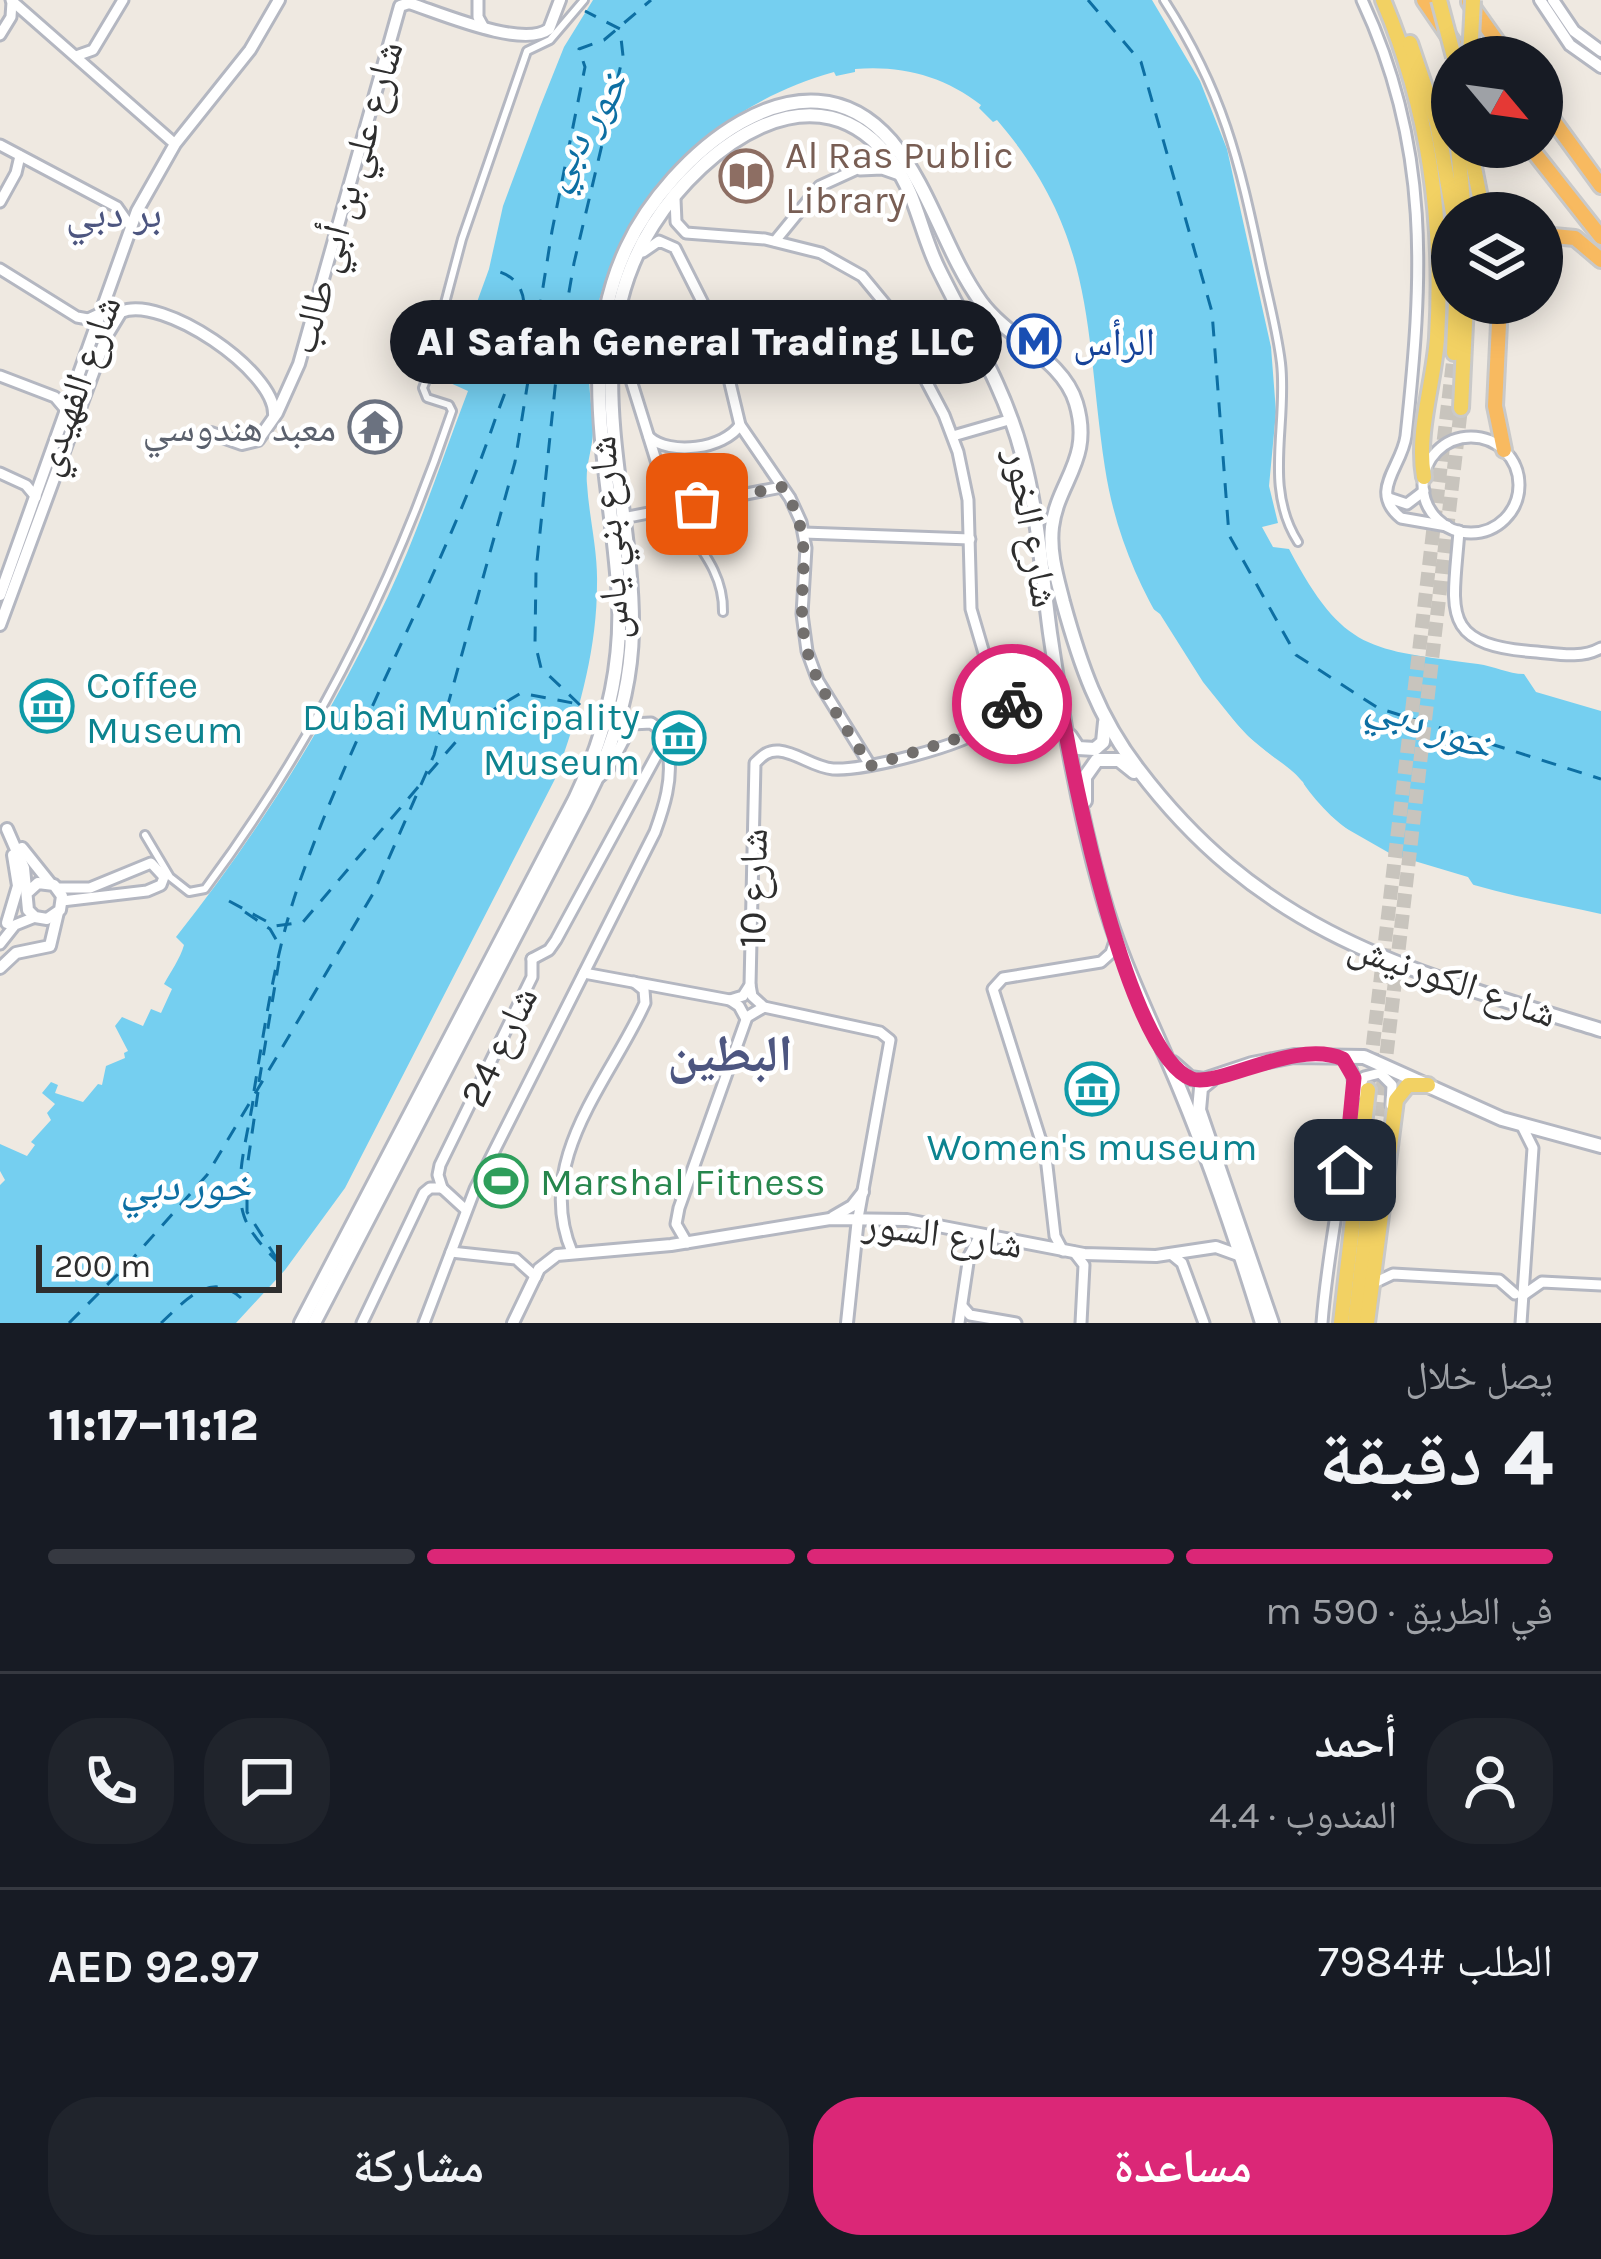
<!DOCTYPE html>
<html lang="ar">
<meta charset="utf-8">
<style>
:root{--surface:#171b24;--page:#20242c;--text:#f1f3f6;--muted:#9ea1a6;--line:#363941;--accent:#db2777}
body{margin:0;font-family:Karla,"Noto Naskh Arabic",sans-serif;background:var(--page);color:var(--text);direction:rtl;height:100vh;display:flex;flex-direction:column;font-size:45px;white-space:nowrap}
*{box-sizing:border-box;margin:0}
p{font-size:39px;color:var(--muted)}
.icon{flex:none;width:66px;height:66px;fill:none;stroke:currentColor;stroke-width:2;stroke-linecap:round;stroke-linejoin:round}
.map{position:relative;height:1323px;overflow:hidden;direction:ltr}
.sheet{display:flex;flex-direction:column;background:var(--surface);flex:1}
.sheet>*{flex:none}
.needle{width:78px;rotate:119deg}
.tools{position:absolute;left:1431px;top:36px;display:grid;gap:24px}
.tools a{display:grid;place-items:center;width:132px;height:132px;border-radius:50%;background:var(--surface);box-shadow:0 6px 30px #0003;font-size:60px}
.scale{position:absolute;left:36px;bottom:30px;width:246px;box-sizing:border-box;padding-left:12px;border:6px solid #2e2e2e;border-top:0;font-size:33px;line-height:42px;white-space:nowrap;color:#2e2e2e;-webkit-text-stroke:9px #fff;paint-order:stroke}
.pin{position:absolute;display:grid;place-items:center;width:102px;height:102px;color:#fff;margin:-51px;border-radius:24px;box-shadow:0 6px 18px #0006}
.courier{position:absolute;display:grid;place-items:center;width:120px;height:120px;margin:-60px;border:9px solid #db2777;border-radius:50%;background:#fff;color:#222;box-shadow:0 3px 15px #0007}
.bubble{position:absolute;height:84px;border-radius:42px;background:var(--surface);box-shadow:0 6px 30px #0003;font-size:39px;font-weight:800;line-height:84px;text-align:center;direction:rtl}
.overview em{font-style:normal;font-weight:800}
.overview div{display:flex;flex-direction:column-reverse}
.overview{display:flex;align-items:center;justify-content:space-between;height:204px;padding:0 48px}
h1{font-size:78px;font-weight:800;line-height:90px}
.bar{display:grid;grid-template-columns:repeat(4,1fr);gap:18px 12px;align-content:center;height:144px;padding:0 48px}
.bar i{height:15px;border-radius:9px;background:var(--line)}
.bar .on{background:var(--accent)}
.bar p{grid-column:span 4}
.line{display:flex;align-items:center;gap:30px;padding:0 48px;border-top:3px solid var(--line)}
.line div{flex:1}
.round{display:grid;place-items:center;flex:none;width:126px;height:126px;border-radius:48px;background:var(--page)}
.action{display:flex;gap:24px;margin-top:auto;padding:24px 48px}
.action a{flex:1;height:138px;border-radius:48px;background:var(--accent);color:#fff;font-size:48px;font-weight:800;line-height:138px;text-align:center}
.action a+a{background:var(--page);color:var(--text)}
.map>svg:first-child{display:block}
.water{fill:#75cff0}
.pier{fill:#efe9e1}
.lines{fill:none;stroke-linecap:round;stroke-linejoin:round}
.ferry{stroke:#0d6fa3;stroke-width:3;stroke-dasharray:15 12;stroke-linecap:butt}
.primary-tunnel{stroke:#c8c4bd;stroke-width:14;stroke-dasharray:14 7;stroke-linecap:butt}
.pedestrian-casing{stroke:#b4b7c1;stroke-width:12}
.minor-casing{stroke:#b4b7c1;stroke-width:15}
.tertiary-casing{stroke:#b4b7c1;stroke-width:16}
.secondary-casing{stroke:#b4b7c1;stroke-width:18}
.primary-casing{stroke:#c9c9c9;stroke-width:20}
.trunk-casing{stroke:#c9c9c9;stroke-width:20}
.pedestrian{stroke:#fff;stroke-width:6}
.minor{stroke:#fff;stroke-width:9}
.tertiary{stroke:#fff;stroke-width:10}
.secondary{stroke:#fff;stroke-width:12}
.primary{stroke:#f2d163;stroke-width:14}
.trunk{stroke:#f8ba60;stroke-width:14}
.primary-bridge-casing{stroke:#c9c9c9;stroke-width:20;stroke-linecap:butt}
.primary-bridge{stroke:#f2d163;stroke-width:14}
.done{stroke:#726f6d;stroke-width:12;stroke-dasharray:0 21.6}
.route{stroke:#db2777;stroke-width:15}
.labels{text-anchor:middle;stroke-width:9;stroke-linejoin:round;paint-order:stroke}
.education-label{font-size:39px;fill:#785e54;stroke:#fff;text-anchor:start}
.street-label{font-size:39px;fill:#2e2e2e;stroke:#fff}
.transit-label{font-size:39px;fill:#164399;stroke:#fff;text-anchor:start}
.worship-label{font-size:39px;fill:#5b616d;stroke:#fff;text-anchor:end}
.culture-label{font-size:39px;fill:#0d838f;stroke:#fff;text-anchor:start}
.leisure-label{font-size:39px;fill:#27864d;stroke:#fff;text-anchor:start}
.water-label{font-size:42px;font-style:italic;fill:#0d6fa3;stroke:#fff}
.neighbourhood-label{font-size:42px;fill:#4d5680;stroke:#fff}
.district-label{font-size:51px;font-weight:bold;fill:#4d5680;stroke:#fff}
</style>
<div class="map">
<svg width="1601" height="1323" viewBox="0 0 1601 1323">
<rect width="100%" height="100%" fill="#efe9e1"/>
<path class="water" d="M593,0H1152L1200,81L1227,149L1271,347L1276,412L1269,486L1278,523L1262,527L1273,547L1289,549C1344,653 1370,649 1478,664C1494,666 1508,674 1524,674L1536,692L1601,711V914C1521,897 1440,883 1368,843C1340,827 1319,806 1303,783C1291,765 1263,753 1248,736C1176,660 1121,572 1105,468C1084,327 1097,237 997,120L993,122L979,108L981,105C944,76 901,65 855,69V72L836,76L834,72C703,109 606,212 590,348C586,376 592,402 593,430C593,448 585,466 587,484C589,517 598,551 597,584C597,651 578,716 555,779L345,1188L285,1270L236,1323H0V1185L5,1180L0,1171V1144L27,1156L35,1145L31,1142L51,1120L47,1113L55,1104L42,1093L51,1082L58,1085L55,1093L83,1102L98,1084L102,1085L106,1066L125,1058L124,1053L128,1051L115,1026L122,1017L143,1026L151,1009L161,1013L172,989L164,984C171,971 180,959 184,945L176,937C259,833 331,716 388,596C419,530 442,459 468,391L448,382L489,269L503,206L540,107L564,47Z"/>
<polygon class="pier" points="1148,605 1160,614 1203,682 1244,733 1303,782 1309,797 1342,826 1391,854 1468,877 1476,889 1389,860 1338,831 1298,786 1256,753 1214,707 1167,642"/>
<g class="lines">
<g class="ferry">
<polyline points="1088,0 1141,62 1212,312 1229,535 1296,655 1378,708 1601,779"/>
<polyline points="580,705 541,668 535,643 536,571 559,350 574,263 623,56 620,29 585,11"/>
<polyline points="428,774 473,722 521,693 578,704"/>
<polyline points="229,901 275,926 303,922 419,786"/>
<polyline points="245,912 270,929 280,946"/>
<polyline points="259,1082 279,961"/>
<path d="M254,1091C266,1019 276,947 301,878C357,720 442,576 496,417C508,383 528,340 524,303C522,281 508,273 489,269"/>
<polyline points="258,1092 247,1168 247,1212 277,1259"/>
<path d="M253,1101C248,1134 233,1183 244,1216C251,1237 271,1254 285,1270"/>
<polyline points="69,1323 127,1265 207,1175 374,892 434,755 515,462 552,231 585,67 579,49 604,40 651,0"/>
<path d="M161,1323C185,1301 210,1270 241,1298"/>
</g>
<g class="primary-tunnel">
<polyline points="1368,1087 1454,353"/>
<polyline points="1377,1137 1461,408"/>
</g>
<g class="pedestrian-casing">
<g id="pedestrian">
<path d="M1164,0C1223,91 1239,160 1261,264C1268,297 1277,330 1281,363C1288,424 1263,487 1298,542"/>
<path d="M671,529L684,524C704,553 724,577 723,612"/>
<path d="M145,835L170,877L189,892L205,889C314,743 394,583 452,411L449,405L427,398L423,388L448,322L445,303L462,239L527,51L550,40L584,0"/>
</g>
</g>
<g class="minor-casing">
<g id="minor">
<polyline points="11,0 175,144"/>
<polyline points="478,0 478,17 484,28"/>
<path d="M1362,0C1431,147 1423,278 1406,436C1402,467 1368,491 1401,518L1447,526"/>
<polyline points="0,35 11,17 12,2"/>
<polyline points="76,56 93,50 123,0"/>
<polyline points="0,145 117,207 131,227"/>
<polyline points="860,170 882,169 902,176"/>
<polyline points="675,199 676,222 686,233 765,239 821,253 862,276 886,305 944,415 958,452 968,500 971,609 998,701"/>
<polyline points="0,202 16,173 20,156"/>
<polyline points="775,241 820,186 866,165 877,147"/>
<polyline points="643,252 659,241 675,248 718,333 740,425 790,498 801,522 806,548 802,614 807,651 818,681 870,765"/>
<polyline points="0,269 77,317 88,319 103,312"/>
<polyline points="613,349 626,364 664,486 666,499 660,511"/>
<polyline points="0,376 55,397 66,410"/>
<polyline points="730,376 904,371 924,377"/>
<polyline points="953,436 1012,419"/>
<path d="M649,437C670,456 724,449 740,425"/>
<circle cx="1471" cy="485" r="48"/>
<polyline points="0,473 26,485 36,497"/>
<polyline points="1389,498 1407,504 1424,491"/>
<polyline points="623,518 782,487"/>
<path d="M1459,531C1453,612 1438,645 1537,652C1558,654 1581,659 1601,648"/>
<polyline points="804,533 970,539"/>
<path d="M998,701C1020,707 1041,696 1061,705"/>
<polyline points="57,888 90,888 151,863 164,877 161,885 147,891 62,901"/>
<polyline points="0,944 15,925 35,917"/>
<polyline points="532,959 549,950 556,940 661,747 661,730 651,723 632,724 608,770 596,780"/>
<polyline points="584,973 730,1000 739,1006 746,1019"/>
<polyline points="750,985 752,996 764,1007 880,1032 890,1040 858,1218"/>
<path d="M730,1000L743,996L750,985L755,763C762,756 768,750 779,751C798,753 813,767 833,769C865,771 963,746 988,726C996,719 998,711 998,701"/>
<polyline points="1357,1094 1364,1077 1380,1073 1392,1085 1391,1105"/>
<polyline points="442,1188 438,1175 440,1165 532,977 532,959"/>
<polyline points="442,1188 466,1210"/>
<polyline points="687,1243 676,1224 679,1208 747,1017 764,1007"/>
<polyline points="1063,1251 1055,1236 1046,1157 993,989 1003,978 1101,962 1111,953 1115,941"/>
<polyline points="451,1252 516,1259 536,1277"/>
<path d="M572,1252C533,1161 609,1082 645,1003L644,990L634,982"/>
<polyline points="1074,1252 1084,1265 1081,1323"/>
<polyline points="1171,1254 1182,1263 1204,1323"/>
<polyline points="1374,1283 1393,1274 1499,1280 1515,1294"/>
<polyline points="1522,1296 1542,1282 1601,1285"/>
<polyline points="962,1306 970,1315 1016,1323"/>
<polyline points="362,1323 424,1193 430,1188 442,1188"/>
<path d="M424,1323L475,1189L655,832C664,807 673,779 668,753L659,751"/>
<polyline points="959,1323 969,1256 979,1237"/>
<path d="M1322,1323C1328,1243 1347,1166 1354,1086L1352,1071L1342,1058"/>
<polyline points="1521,1323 1533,1148 1522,1126"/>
</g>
</g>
<g class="tertiary-casing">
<g id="tertiary">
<polyline points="1540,0 1570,45 1601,67"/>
<polyline points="1553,0 1574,31 1601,51"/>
<path d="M211,433L242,444L258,440L277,413L299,364L400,6L409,3C440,13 523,49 549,29L560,0"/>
<polyline points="0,595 137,211 175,144 250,50 279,0"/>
<path d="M0,625L107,335L121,312C162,294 275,371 274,414"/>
<polyline points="7,829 24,868 28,910 35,917 47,919 60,910 62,896 54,885 38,883 27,893"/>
<polyline points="22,848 50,883"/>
<polyline points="7,923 18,886 13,855"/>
<polyline points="0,968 16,953 50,946 58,912"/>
<polyline points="833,1217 852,1206 863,1192"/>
<polyline points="513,1323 539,1269 557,1255 671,1245 830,1219 907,1220 1084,1254 1156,1256 1216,1247 1241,1256"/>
<polyline points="847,1323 858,1218"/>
</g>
</g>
<g class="secondary-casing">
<g id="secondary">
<polyline points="1070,736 1078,748 1095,749 1103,742 1105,722"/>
<polyline points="1085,801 1085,777 1097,760 1119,760 1134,772"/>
<polyline points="1173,1063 1190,1078 1204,1080 1252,1064 1294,1056 1364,1057 1502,1119 1601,1146"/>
<polyline points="1212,1079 1201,1088 1199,1110 1272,1323"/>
<path d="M301,1323L575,799C605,736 622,671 619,600C613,480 573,361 627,247C668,159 802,38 891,141C931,189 945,252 981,302C1009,340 1063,359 1076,403C1093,460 1058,480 1052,527C1049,553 1057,578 1063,602C1080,664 1098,717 1138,769C1265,937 1411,971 1601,1030"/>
<path d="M314,1323L584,804C612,750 631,692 632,631C634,493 572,352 653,225C703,146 818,59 893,163C917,195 921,235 939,270C969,331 1005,388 1022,454C1038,512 1042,573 1050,633C1063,721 1078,809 1102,894C1121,963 1154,1026 1181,1092C1212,1167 1238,1245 1262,1323"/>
</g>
</g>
<g class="primary-casing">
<g id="primary">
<path d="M1383,0C1429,109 1444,220 1437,338C1434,383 1416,432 1424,477"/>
<polyline points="1410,43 1437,123 1453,213"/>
<polyline points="1458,147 1464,213"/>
<polyline points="1470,147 1483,213"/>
<polyline points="1454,353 1456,303"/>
<polyline points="1461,408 1466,303"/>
<polyline points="1341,1323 1368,1090"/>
<polyline points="1355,1323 1377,1137"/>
<polyline points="1367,1323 1396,1100 1408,1085 1428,1085"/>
</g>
</g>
<g class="trunk-casing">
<g id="trunk">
<polyline points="1424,0 1463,57"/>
<polyline points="1469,2 1508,57"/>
<polyline points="1542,105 1601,186"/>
<polyline points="1530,147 1601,237"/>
<polyline points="1542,235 1575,238 1601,260"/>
<polyline points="1500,303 1495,406 1504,450"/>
</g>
</g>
<use href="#pedestrian" class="pedestrian"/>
<use href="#minor" class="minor"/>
<use href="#tertiary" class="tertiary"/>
<use href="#secondary" class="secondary"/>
<use href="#primary" class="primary"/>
<use href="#trunk" class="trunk"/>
<g class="primary-bridge-casing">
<g id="primary-bridge">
<polyline points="1439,0 1454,57"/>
<polyline points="1470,57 1473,0"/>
</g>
</g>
<use href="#primary-bridge" class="primary-bridge"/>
</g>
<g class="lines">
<path class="done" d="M697,504L782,487C822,544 791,590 807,650C818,692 848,729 870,766L975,733L1012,704"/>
<path class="route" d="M1012,704L1044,700L1061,705C1072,772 1127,1056 1192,1079C1219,1088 1296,1038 1343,1059L1354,1078L1345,1170"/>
</g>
<defs>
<g id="library-ring" transform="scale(2.7)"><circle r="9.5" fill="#fff" stroke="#8d6e63" stroke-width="1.5"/><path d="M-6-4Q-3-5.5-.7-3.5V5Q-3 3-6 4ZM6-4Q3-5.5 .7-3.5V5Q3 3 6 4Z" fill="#8d6e63"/></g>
<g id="metro-ring" transform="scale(2.7)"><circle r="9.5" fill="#fff" stroke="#1a4fb4" stroke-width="1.5"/><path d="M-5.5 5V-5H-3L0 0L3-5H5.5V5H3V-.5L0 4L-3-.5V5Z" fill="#1a4fb4"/></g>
<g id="temple-ring" transform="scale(2.7)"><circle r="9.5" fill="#fff" stroke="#6b7280" stroke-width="1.5"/><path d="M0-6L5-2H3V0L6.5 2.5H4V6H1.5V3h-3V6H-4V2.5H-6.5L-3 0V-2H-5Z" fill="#6b7280"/></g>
<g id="museum-ring" transform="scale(2.7)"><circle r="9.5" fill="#fff" stroke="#0f9aa8" stroke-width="1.5"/><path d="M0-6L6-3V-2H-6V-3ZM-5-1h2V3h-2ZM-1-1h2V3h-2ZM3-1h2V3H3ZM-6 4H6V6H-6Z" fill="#0f9aa8"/></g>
<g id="stadium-ring" transform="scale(2.7)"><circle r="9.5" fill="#fff" stroke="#2e9e5b" stroke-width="1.5"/><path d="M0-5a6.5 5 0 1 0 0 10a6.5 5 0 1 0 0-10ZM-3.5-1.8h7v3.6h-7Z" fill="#2e9e5b"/></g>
</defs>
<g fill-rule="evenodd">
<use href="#library-ring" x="746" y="176"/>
<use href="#metro-ring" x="1034" y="341"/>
<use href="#temple-ring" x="375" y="427"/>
<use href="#museum-ring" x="47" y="706"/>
<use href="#museum-ring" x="679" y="738"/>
<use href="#museum-ring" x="1092" y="1089"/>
<use href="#stadium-ring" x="501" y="1181"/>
</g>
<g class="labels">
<g class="education-label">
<text x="785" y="168">Al Ras Public<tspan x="785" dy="45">Library</tspan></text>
</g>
<g class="street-label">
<text transform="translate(345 197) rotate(-74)" y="14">شارع علي بن أبي طالب</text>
<text transform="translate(76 385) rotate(-70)" y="14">شارع الفهيدي</text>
<text transform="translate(1033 528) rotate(80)" y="14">شارع الخور</text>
<text transform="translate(608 538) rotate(-94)" y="14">شارع بني ياس</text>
<text transform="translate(752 888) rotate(-89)" y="14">شارع 10</text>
<text transform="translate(1453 979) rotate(19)" y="14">شارع الكورنيش</text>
<text transform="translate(498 1046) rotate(-64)" y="14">شارع 24</text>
<text transform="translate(943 1233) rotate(8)" y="14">شارع السور</text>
</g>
<g class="transit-label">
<text x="1073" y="355">الرأس</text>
</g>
<g class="worship-label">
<text x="336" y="441">معبد هندوسي</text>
</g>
<g class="culture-label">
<text x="86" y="698">Coffee<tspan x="86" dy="45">Museum</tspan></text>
<text x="640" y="730" text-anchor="end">Dubai Municipality<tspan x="640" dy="45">Museum</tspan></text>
<text x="1092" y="1160" text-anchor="middle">Women's museum</text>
</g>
<g class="leisure-label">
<text x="540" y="1195">Marshal Fitness</text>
</g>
<g class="water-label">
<text transform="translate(583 129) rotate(-58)" y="15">خور دبي</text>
<text transform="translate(1431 724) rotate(21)" y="15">خور دبي</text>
<text x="186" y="1200">خور دبي</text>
</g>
<g class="neighbourhood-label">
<text x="114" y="227">بر دبي</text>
</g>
<g class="district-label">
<text x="730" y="1071">البطين</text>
</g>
</g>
</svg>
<div class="tools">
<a><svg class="needle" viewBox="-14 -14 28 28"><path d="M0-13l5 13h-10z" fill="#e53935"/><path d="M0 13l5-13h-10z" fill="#9ea1a6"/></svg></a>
<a><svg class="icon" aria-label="layers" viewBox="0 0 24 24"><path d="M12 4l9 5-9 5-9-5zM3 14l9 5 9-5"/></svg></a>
</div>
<div class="scale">200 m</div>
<div class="pin" style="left:697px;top:504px;background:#ea580c"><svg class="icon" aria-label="bag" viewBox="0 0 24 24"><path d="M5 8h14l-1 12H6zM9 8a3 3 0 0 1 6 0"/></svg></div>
<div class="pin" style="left:1345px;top:1170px;background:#1f2937"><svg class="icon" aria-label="home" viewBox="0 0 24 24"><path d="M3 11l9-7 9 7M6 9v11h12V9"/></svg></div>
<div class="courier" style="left:1012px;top:704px"><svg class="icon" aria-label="bike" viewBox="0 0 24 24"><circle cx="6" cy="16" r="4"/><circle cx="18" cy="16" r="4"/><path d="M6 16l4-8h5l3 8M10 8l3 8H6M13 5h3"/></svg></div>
<div class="bubble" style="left:390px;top:300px;width:612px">Al Safah General Trading LLC</div>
</div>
<section class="sheet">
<div class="overview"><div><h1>4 دقيقة</h1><p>يصل خلال</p></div><em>11:12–11:17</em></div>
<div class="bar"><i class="on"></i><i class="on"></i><i class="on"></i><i></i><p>في الطريق · 590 m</p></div>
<div class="line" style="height:216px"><a class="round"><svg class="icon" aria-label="person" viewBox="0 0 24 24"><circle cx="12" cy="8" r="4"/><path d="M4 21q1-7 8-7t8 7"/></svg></a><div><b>أحمد</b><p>المندوب · 4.4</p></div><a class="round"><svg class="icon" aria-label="chat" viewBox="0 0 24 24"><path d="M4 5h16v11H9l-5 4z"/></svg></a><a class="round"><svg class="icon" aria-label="phone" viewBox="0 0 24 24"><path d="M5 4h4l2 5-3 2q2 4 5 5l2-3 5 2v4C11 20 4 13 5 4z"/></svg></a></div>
<div class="line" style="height:156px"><div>الطلب #7984</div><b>AED 92.97</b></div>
<div class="action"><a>مساعدة</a><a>مشاركة</a></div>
</section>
